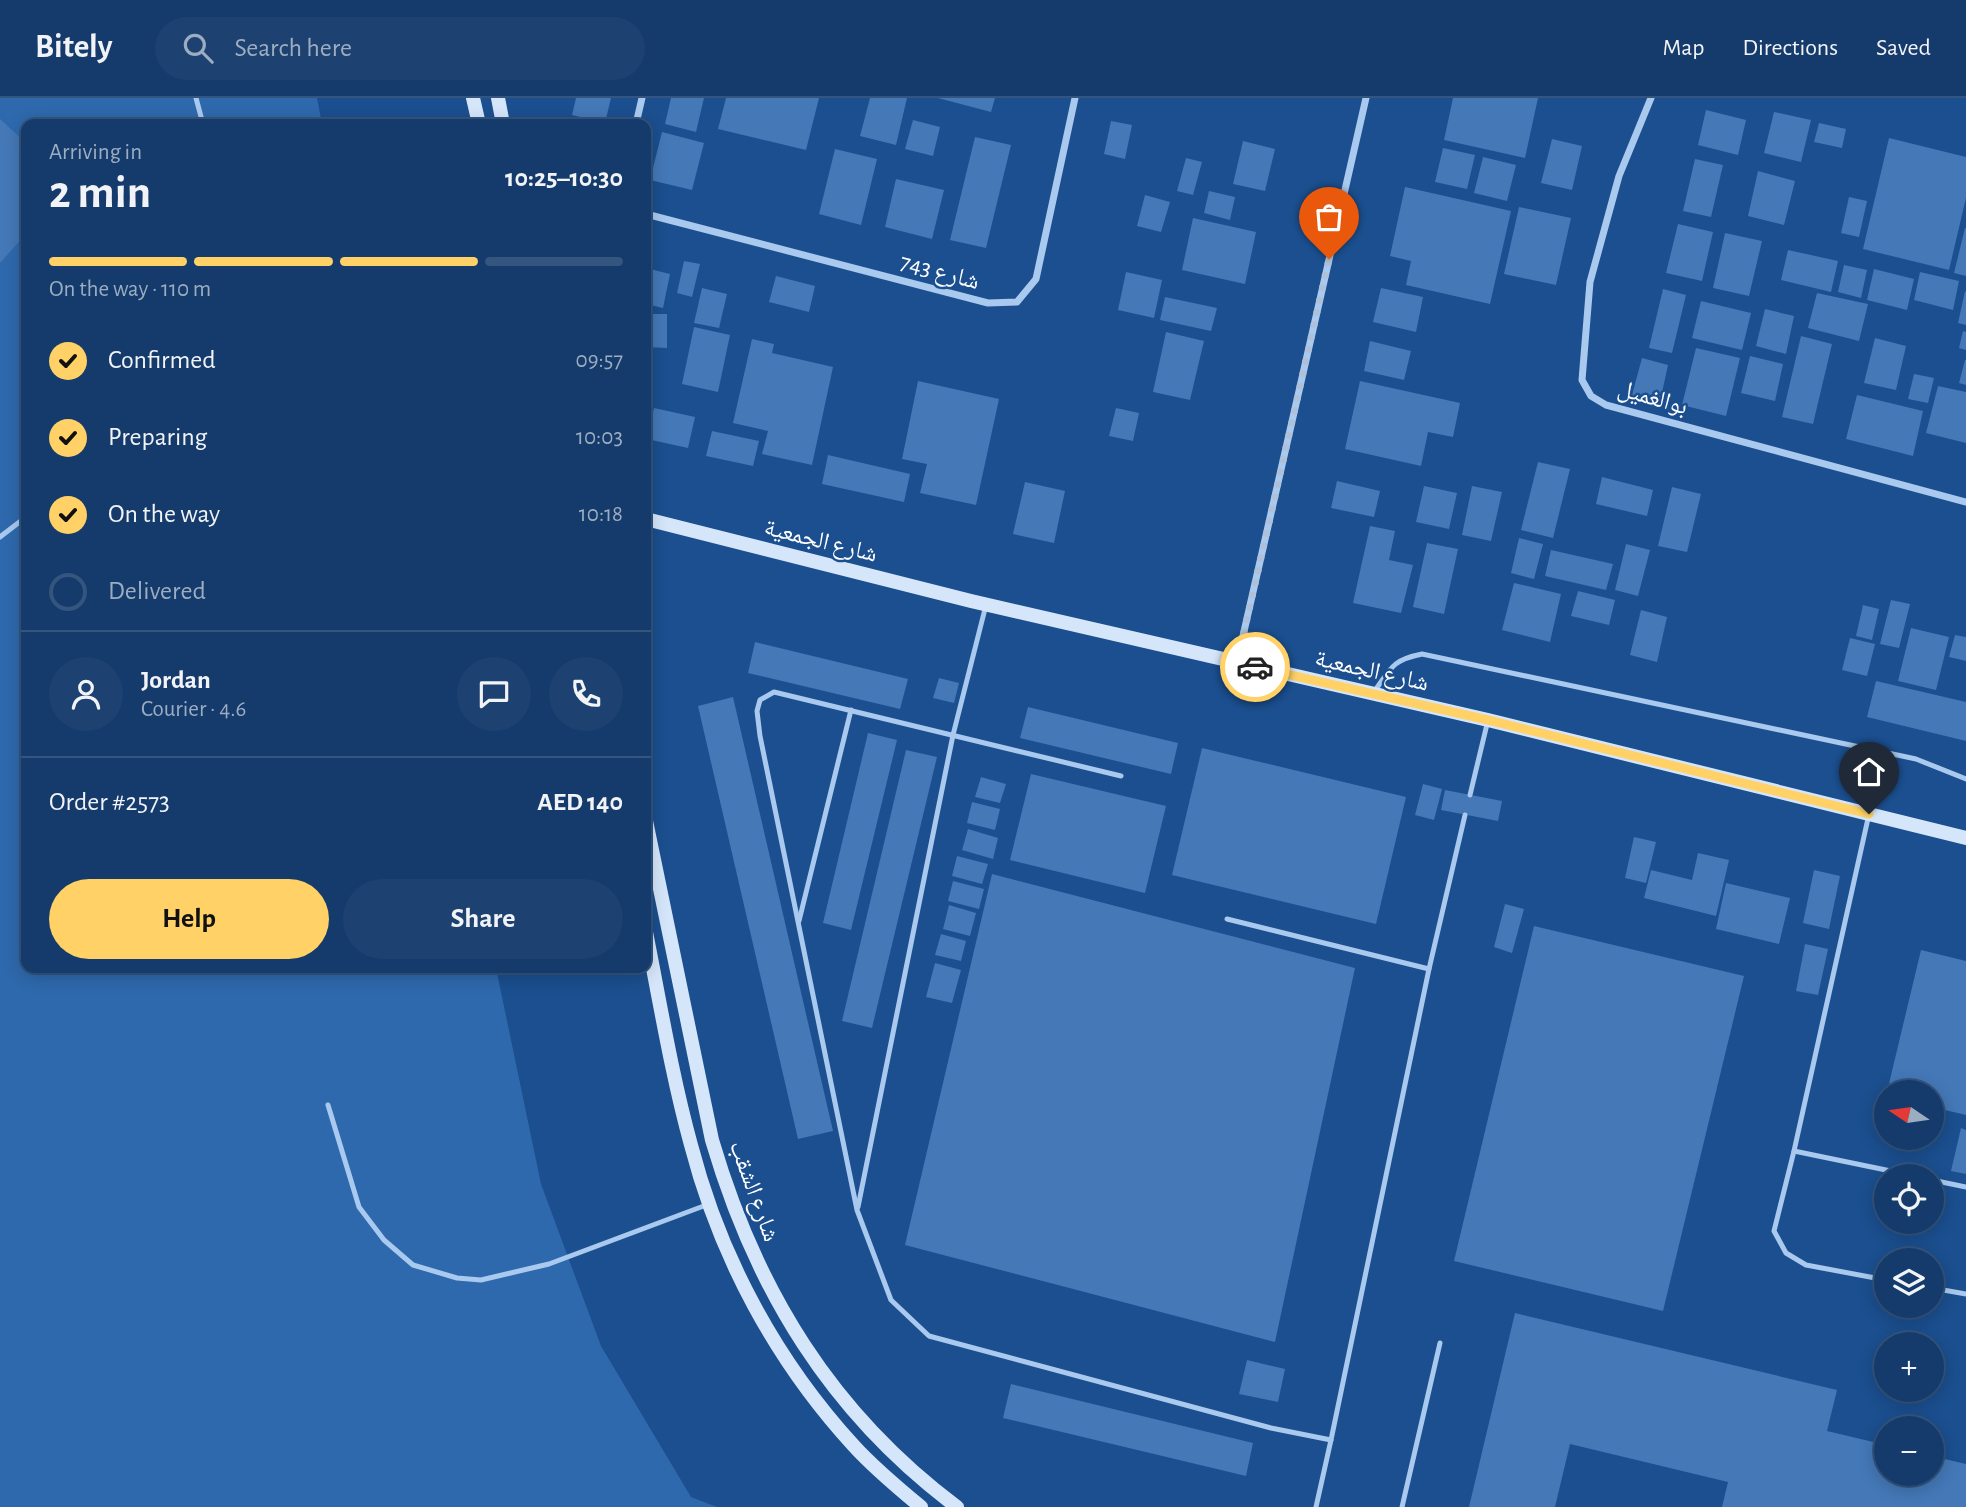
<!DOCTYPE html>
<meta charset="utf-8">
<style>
:root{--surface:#143b6b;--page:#1d4271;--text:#f1f3f6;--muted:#9dadc1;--line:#33557e;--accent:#ffd166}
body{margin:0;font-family:"Alegreya Sans","Noto Naskh Arabic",sans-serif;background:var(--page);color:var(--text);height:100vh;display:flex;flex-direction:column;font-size:26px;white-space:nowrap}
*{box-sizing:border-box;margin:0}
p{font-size:23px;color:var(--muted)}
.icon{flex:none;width:38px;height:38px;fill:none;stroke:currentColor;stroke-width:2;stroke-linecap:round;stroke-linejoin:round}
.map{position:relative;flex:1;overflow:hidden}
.side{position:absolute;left:21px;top:21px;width:630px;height:854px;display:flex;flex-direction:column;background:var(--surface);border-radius:14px;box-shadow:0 4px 18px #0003,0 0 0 2px var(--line)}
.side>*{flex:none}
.needle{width:46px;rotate:283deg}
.buttons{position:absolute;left:1874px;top:982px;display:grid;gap:14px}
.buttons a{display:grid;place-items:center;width:70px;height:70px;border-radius:50%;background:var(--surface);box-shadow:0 4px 18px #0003,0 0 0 2px var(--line);font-size:35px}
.pin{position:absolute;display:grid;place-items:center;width:60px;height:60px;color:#fff;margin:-72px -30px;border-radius:50% 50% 50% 0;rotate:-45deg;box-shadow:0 0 7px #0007}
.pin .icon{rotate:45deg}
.courier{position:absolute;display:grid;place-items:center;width:70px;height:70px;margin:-35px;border:5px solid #ffd166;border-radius:50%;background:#fff;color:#222;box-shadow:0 2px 9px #0007}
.headline em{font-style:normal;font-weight:600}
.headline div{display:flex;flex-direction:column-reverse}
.headline{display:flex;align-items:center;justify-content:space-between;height:119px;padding:0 28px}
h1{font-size:46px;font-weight:600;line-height:52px}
.bar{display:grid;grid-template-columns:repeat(4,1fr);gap:10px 7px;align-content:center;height:84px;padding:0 28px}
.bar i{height:9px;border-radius:5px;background:var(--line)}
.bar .on{background:var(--accent)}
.bar p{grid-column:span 4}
.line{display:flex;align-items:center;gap:18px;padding:0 28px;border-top:2px solid var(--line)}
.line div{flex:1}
.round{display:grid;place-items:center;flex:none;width:74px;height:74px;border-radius:37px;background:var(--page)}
ol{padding:0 28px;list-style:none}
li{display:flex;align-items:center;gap:21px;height:77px}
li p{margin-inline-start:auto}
li .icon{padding:7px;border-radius:50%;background:var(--accent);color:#111;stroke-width:4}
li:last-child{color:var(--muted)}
li i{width:38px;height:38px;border:4px solid var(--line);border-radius:50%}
.cta{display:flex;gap:14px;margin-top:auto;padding:14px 28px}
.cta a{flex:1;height:80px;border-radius:42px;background:var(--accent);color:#111;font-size:28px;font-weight:600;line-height:80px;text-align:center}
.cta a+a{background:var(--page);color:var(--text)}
header{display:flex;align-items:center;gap:42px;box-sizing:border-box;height:98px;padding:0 35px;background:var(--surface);border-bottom:2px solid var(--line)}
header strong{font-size:33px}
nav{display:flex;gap:38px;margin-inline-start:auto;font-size:24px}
.search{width:490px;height:63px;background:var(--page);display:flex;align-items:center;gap:18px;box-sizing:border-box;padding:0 24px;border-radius:38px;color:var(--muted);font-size:26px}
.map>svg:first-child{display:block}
.green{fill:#2e69ad}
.building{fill:#4478b7}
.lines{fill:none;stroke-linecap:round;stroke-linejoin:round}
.lane{stroke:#a9c9ee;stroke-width:5}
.street{stroke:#a9c9ee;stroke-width:7}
.secondary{stroke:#d6e6fa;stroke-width:14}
.done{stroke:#afc1d8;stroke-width:7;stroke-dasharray:0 12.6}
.route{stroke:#ffd166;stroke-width:9}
.labels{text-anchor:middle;stroke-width:5;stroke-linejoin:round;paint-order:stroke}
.street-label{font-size:24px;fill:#fff;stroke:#1b4f8f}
</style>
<header>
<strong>Bitely</strong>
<div class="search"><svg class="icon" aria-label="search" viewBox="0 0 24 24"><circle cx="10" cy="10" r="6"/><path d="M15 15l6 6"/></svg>Search here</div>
<nav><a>Map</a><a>Directions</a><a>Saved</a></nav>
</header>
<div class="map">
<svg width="1966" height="1409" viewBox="0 0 1966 1409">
<rect width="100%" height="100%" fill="#1b4f8f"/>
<polygon class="green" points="0,0 317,0 322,26 26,26 26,870 496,870 541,1086 601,1248 691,1399 717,1409 0,1409"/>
<g class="building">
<polygon points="576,0 611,0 605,25 572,17"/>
<polygon points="671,0 704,0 696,34 665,26"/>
<polygon points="726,0 819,0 806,52 718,31"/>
<polygon points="870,0 907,0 896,47 860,38"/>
<polygon points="938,0 995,0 991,14"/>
<polygon points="1453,0 1538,0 1525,60 1444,42"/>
<polygon points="1706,12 1746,22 1738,57 1698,47"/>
<polygon points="1774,14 1811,22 1801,64 1764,55"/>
<polygon points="0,21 26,45 26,136 0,165"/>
<polygon points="913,22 940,29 933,58 905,51"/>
<polygon points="1111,23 1132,27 1125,61 1104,56"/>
<polygon points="1819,25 1846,31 1842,50 1814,44"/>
<polygon points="662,34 704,45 692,92 650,82"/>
<polygon points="975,39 1011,47 986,150 950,142"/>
<polygon points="1889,40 1966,59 1966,100 1949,172 1863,151"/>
<polygon points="1552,41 1582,48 1572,92 1541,85"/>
<polygon points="1243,43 1275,51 1265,93 1233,86"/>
<polygon points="1443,50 1475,57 1467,91 1435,84"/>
<polygon points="835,51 877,61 861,127 819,116"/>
<polygon points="1483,59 1516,67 1507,103 1474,95"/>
<polygon points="1186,60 1202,64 1193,97 1177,93"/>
<polygon points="1695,61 1723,67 1711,119 1683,113"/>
<polygon points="1758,73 1795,83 1784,127 1748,118"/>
<polygon points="896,81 944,92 932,141 885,129"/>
<polygon points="1405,89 1511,113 1490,206 1406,187 1411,163 1390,158"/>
<polygon points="1209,93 1235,99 1230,122 1204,115"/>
<polygon points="1145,97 1170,104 1161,134 1137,128"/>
<polygon points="1849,99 1867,103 1859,139 1841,135"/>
<polygon points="1519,109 1571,120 1556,187 1504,176"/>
<polygon points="1193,120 1256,134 1245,186 1182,172"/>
<polygon points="1678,126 1713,134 1702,183 1666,175"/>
<polygon points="1965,130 1966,130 1966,178 1954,175"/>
<polygon points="1725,135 1762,143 1749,198 1713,190"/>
<polygon points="1788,152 1838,163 1831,194 1781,182"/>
<polygon points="684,163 700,166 692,199 677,195"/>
<polygon points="1844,167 1867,172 1861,200 1838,194"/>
<polygon points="646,170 670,176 663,210 646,206"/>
<polygon points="1874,171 1914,181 1907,212 1867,202"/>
<polygon points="1126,174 1162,182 1154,220 1118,212"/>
<polygon points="1920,174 1959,183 1953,212 1914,202"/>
<polygon points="776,178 815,188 809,214 769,204"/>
<polygon points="702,190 727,196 719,230 694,225"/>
<polygon points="1381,190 1423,199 1416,234 1373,224"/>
<polygon points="1663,191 1686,197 1672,255 1649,250"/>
<polygon points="1965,193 1966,194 1966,227 1958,225"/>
<polygon points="1817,195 1868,206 1859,243 1808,230"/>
<polygon points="1165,199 1217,210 1211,233 1160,222"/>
<polygon points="1701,203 1751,215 1742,252 1692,240"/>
<polygon points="1765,211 1794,218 1786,256 1756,248"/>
<polygon points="646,216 667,216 667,250 646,249"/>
<polygon points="694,229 730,237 718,294 682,286"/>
<polygon points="1963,233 1966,234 1966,252 1959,250"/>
<polygon points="1166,234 1204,243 1190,302 1153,294"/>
<polygon points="1801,238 1832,246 1813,326 1782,319"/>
<polygon points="1875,240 1906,248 1896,292 1864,285"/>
<polygon points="752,241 774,246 772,255 833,269 812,367 762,356 768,333 733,325"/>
<polygon points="1370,243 1411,253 1404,282 1364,273"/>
<polygon points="1696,250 1740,260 1726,318 1682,307"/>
<polygon points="1750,258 1783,266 1775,303 1741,295"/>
<polygon points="1642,260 1668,267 1660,304 1632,297"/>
<polygon points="1965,262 1966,262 1966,287 1959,285"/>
<polygon points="1914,276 1934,280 1928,305 1908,301"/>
<polygon points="918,283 999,301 976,407 920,395 927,366 902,361"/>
<polygon points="1360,283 1460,305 1453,339 1428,334 1421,368 1345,351"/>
<polygon points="1938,288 1966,294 1966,345 1926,335"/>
<polygon points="1857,297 1923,313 1913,358 1846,341"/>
<polygon points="654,310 695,319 688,350 647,341"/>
<polygon points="1116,310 1139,315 1133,343 1109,338"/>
<polygon points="712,333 759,343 753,368 706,358"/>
<polygon points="828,357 910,376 904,404 822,386"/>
<polygon points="1538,364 1570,371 1553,440 1521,432"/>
<polygon points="1602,379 1653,392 1647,418 1596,406"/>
<polygon points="1337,383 1380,393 1374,419 1331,410"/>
<polygon points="1025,384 1065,393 1054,445 1013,436"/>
<polygon points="1424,388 1457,395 1449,431 1416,424"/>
<polygon points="1472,388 1502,394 1491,443 1462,437"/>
<polygon points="1672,389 1701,396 1687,454 1658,448"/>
<polygon points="1370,428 1395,433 1389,462 1413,467 1401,515 1353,505"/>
<polygon points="1519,440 1543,446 1534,481 1511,475"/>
<polygon points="1427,445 1458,451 1444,516 1413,509"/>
<polygon points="1626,446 1650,452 1638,498 1615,492"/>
<polygon points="1551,452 1613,466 1606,492 1545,478"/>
<polygon points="1514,485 1561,496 1550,544 1502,532"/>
<polygon points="1578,493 1615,502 1609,527 1571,518"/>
<polygon points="1891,502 1910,506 1899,550 1880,546"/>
<polygon points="1863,507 1879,511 1872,542 1856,538"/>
<polygon points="1641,512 1667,519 1657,564 1630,557"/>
<polygon points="1911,530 1949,539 1936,592 1898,583"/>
<polygon points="1955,537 1966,539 1966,563 1949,559"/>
<polygon points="1850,540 1875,546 1867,578 1842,572"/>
<polygon points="755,544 908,581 900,611 748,575"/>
<polygon points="939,580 959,585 954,605 933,600"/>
<polygon points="1876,583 1966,604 1966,643 1867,619"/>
<polygon points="733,599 833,1033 798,1041 698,608"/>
<polygon points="1028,609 1178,645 1171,676 1020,640"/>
<polygon points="868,635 897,642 851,832 823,825"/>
<polygon points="1202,650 1406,699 1376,826 1172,777"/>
<polygon points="906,652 937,659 872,930 842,923"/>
<polygon points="1031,676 1166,708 1145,795 1010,762"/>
<polygon points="981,679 1006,686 1000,705 975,699"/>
<polygon points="1423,686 1442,691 1434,722 1415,717"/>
<polygon points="1445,692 1502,703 1498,723 1441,712"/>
<polygon points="972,704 1000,711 995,732 967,725"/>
<polygon points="968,731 998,740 993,761 962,752"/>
<polygon points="1634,739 1656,744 1646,785 1625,780"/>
<polygon points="1698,755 1729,762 1716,818 1644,800 1651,772 1692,782"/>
<polygon points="957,758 988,766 982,786 952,778"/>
<polygon points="1814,772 1840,778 1829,831 1803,825"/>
<polygon points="992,776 1355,870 1275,1244 905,1147"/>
<polygon points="953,783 984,791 979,811 948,803"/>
<polygon points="1726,785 1790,800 1779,846 1716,831"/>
<polygon points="1505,806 1524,811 1512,855 1494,849"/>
<polygon points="949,807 976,815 970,838 943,831"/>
<polygon points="1534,828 1744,878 1663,1213 1454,1163"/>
<polygon points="941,836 966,843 961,863 935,857"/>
<polygon points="1805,846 1828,851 1818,897 1796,893"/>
<polygon points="1921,852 1966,863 1966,1017 1932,1009 1932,994 1887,994"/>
<polygon points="935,865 961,872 952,905 926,899"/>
<polygon points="1961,1030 1966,1032 1966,1076 1951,1073"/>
<polygon points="1515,1215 1837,1292 1827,1333 1886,1347 1886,1376 1932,1376 1932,1358 1966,1366 1966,1409 1722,1409 1728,1384 1570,1346 1555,1409 1469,1409"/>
<polygon points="1247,1262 1285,1271 1278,1304 1239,1296"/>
<polygon points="1011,1286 1253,1345 1246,1378 1003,1320"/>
</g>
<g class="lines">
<g class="lane">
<polyline points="196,0 203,26"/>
<polyline points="0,439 26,419"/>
<path d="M1374,594C1391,570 1392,562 1422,556L1916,661L1966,681"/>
<polyline points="1121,678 774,594 760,602 757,613 760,638 857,1112 891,1202 929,1238 1271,1330 1331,1342 1429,871 1465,717"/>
<polyline points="1470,697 1488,622"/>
<polyline points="1869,716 1794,1053 1774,1133 1786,1155 1806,1167 1886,1182"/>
<polyline points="1227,821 1429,871"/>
<polyline points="799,823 851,612"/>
<polyline points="328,1007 359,1109 384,1142 413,1167 457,1180 481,1182 549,1166 709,1106"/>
<polyline points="1794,1053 1915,1078"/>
<polyline points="1932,1082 1966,1089"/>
<polyline points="858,1109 953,637 986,507"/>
<polyline points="1932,1190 1966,1196"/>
<polyline points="1316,1409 1331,1342"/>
<polyline points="1402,1409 1440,1245"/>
</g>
<g class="street">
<polyline points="1651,0 1619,78 1590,184 1582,282 1591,298 1606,307 1966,404"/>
<polyline points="636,26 642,0"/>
<polyline points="646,116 988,205 1017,204 1036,181 1075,0"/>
<polyline points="1237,564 1366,0"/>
</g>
<g class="secondary">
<polyline points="473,0 479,26"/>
<polyline points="498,0 503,26"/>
<polyline points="646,421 971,503 1488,622 1966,740"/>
<path d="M646,723L712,1042C756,1192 831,1315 957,1409"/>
<path d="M646,834C660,905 672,978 691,1047C720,1159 776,1263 854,1348C874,1370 898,1390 921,1409"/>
</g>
</g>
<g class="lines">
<polyline class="done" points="1255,569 1237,565 1329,161"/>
<polyline class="route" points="1255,569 1488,622 1869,716"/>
</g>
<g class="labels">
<g class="street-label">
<text transform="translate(940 173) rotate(15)" y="8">شارع 743</text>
<text transform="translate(1653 299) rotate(16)" y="8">بوالغميل</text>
<text transform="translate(821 442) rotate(14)" y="8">شارع الجمعية</text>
<text transform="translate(1372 572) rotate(13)" y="8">شارع الجمعية</text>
<text transform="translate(755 1093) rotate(70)" y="8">شارع الشقب</text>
</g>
</g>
</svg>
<div class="buttons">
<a><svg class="needle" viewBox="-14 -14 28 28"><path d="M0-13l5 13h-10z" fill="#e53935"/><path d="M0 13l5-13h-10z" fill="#9dadc1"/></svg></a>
<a><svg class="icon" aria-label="locate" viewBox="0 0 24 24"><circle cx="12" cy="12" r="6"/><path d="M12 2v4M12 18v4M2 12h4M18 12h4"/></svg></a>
<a><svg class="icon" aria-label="layers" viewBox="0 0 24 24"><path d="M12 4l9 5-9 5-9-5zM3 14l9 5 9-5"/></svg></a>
<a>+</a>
<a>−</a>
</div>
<div class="pin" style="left:1329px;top:161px;background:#ea580c"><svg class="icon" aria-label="bag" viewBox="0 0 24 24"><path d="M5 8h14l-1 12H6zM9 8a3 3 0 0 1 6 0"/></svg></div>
<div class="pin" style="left:1869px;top:716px;background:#1f2937"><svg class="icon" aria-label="home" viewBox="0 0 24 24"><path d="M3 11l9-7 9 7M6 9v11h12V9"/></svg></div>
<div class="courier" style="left:1255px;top:569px"><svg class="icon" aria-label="car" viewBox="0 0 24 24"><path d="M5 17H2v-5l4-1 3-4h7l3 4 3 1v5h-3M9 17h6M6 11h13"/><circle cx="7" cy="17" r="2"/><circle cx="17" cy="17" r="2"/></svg></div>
<section class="side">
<div class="headline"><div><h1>2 min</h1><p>Arriving in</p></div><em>10:25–10:30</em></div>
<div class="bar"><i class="on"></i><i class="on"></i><i class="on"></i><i></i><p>On the way · 110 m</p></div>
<ol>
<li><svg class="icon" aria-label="check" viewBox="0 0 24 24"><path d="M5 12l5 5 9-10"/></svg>Confirmed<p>09:57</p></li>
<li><svg class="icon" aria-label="check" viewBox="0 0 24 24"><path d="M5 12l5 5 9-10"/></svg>Preparing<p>10:03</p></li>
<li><svg class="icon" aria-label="check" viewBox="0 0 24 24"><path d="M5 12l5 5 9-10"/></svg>On the way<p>10:18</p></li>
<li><i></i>Delivered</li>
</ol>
<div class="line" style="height:126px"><a class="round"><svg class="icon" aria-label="person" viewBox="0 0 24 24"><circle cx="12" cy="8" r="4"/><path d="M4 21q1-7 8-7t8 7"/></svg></a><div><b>Jordan</b><p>Courier · 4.6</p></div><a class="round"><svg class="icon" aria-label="chat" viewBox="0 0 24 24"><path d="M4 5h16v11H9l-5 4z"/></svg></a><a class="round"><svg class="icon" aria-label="phone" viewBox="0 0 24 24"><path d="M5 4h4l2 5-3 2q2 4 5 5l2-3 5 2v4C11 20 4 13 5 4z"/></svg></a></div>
<div class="line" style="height:91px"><div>Order #2573</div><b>AED 140</b></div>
<div class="cta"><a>Help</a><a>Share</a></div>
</section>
</div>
